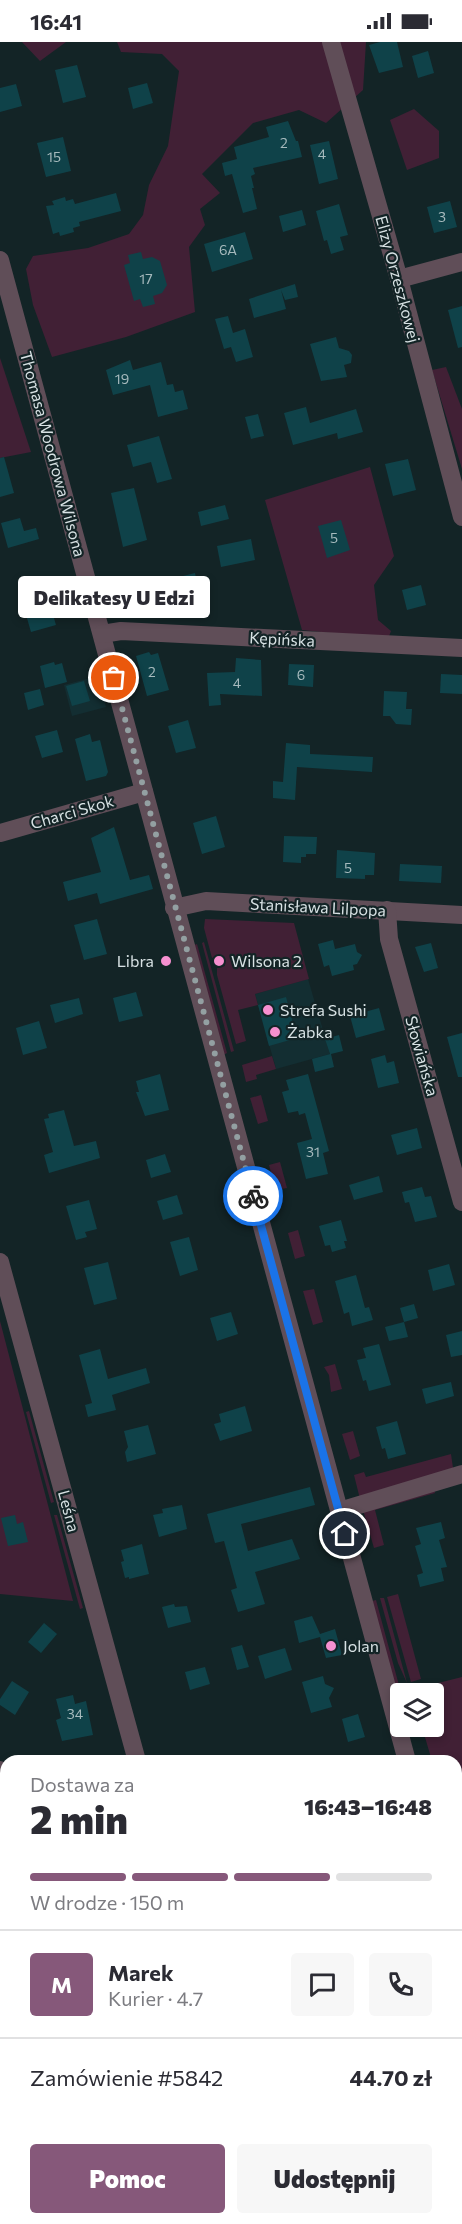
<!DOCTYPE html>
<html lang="pl">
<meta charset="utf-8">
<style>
:root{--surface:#fff;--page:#f7f7f7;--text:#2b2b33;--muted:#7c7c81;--line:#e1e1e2;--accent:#86587a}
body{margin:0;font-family:Commissioner,sans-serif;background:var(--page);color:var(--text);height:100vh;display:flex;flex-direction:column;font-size:22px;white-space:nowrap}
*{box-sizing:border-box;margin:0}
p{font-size:20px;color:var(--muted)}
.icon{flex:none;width:33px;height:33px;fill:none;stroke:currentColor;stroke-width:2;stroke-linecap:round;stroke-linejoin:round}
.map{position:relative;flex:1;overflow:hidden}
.sheet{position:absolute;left:0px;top:1713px;width:462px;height:470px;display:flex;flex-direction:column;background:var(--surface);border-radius:18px 18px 0 0;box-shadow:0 3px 9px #0003}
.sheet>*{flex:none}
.buttons{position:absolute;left:390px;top:1641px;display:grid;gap:12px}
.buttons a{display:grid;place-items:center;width:54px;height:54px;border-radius:6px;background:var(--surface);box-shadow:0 3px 9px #0003;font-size:30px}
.pin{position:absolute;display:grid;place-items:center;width:51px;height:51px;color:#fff;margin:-26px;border:3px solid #fff;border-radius:50%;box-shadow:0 2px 6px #0007}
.courier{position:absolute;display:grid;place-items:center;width:60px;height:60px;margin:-30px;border:4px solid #1a73e8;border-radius:50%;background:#fff;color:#222;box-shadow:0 2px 8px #0007}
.bubble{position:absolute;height:42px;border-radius:6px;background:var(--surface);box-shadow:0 3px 9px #0003;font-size:20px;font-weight:800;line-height:42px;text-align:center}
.headline em{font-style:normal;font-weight:800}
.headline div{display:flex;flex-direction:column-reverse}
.headline{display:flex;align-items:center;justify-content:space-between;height:102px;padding:0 30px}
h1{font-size:39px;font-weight:800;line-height:45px}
.bar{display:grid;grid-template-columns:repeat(4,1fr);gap:9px 6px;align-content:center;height:72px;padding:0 30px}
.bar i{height:8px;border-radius:4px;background:var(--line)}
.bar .selected{background:var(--accent)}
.bar p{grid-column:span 4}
.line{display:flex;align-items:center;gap:15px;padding:0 30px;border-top:2px solid var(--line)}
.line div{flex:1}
.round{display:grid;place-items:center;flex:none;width:63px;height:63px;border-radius:6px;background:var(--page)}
.button{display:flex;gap:12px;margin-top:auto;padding:12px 30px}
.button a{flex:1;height:69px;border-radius:6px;background:var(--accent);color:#fff;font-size:24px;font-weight:800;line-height:69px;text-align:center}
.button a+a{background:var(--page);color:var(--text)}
.status{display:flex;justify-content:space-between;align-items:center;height:42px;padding:0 30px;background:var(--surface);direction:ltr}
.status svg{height:16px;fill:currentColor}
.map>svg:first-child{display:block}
.built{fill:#132e32}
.green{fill:#412035}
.building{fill:#0f4249}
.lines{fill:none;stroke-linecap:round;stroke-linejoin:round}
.minor{stroke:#604e58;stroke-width:18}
.done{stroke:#93a0a2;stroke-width:6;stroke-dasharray:0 10.8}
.route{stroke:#1a73e8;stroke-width:8}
.poi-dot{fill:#f690d0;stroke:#132426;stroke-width:2}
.labels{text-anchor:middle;stroke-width:4.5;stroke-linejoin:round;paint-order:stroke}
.number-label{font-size:14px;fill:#a6babd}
.street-label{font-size:16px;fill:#d8e2e4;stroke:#132426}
.poi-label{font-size:16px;fill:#d8e2e4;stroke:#132426;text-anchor:start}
</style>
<div class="status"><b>16:41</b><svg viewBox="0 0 49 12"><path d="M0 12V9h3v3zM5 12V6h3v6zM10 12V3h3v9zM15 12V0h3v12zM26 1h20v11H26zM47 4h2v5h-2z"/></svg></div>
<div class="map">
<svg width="462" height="2182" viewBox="0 0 462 2182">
<rect width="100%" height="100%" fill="#132426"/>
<g class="built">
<polygon points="98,634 106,665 72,674 64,643"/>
<polygon points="308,937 330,1012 276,1027 255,952"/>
</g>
<g class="green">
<polygon points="22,0 66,0 40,19"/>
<polygon points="117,0 366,0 363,48 326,81 299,68 253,81 202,132 220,151 200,167 205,183 189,205 195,270 126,295 52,315 33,263 26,227 33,214 88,206 129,192 143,173 149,143 168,104 179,29 162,12 121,10"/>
<polygon points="414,67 439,89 439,116 407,128 390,78"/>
<polygon points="0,316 31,410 0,416"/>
<polygon points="446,325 462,367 462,427 432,328"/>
<polygon points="370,425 394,514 374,543 378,578 391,589 388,597 302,588 265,458"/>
<polygon points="205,877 294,881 309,937 255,952 258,963 238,968 246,999 236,1002 217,933 217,926 225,924 222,913 212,916 204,886"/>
<polygon points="204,900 234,1009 231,1010 202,901"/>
<polygon points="197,902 227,1011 223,1013 192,904"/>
<polygon points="272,1014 276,1027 256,1033 257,1037 246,1040 242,1023"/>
<polygon points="261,1053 268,1079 258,1082 250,1056"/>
<polygon points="280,1120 287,1146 276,1148 269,1123"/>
<polygon points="298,1188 305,1214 295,1217 288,1191"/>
<polygon points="314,1247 323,1280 313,1283 303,1249"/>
<polygon points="0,1279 73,1559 0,1552"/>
<polygon points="335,1322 342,1347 331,1350 329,1333 324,1325"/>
<polygon points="29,1369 54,1460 51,1461 26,1370"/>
<polygon points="353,1389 360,1414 350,1418 342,1392"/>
<polygon points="451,1412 453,1426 360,1457 354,1433 364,1430 366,1435"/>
<polygon points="434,1448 435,1451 375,1468 384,1503 374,1506 363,1468"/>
<polygon points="54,1473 57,1473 83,1566 80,1567"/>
<polygon points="398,1552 421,1637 411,1640 387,1555"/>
<polygon points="380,1556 384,1556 407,1641 398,1621"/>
<polygon points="376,1558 397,1636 399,1643 396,1644 394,1643 372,1559"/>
<polygon points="462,1635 462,1829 456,1807 456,1719 432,1719 422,1685 434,1684 434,1652 415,1651 414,1647"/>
</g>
<g class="building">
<polygon points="380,0 397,0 403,25 379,31 369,3"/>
<polygon points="428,9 434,31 418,36 412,14"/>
<polygon points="77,23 86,55 63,61 55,28"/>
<polygon points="147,41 153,61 133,67 128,46"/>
<polygon points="16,42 22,64 0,70 0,46"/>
<polygon points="288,79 296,99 298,99 302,115 253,126 255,132 251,134 254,146 252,146 257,167 243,171 232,132 225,134 222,121 237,117 234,105 269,95 266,85"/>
<polygon points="63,95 71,129 46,135 37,101"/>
<polygon points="329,99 338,137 319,142 310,103"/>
<polygon points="116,151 121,169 79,180 80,184 73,186 74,190 60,194 59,190 53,192 46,164 54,163 52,159 65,155 66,159 73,157 75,162"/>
<polygon points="450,159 457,185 434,191 427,165"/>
<polygon points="339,162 348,193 340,195 344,208 331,212 327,198 324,199 316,169"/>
<polygon points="302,168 306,183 283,190 279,174"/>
<polygon points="245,190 253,217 212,230 204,202"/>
<polygon points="141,210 143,217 152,215 160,219 167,243 162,251 153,254 155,262 143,265 140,257 134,259 124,223 130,221 128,213"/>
<polygon points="295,242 298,255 285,258 281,248 286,267 254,276 249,257"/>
<polygon points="462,264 462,305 458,306 448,268"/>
<polygon points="228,274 233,291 245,287 253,315 236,320 231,305 224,307 215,277"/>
<polygon points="336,295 339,306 349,309 352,313 351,321 344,323 347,335 321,339 310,302"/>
<polygon points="130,318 133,328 161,320 167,343 173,342 175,350 183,348 188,367 158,375 150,343 113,353 106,328"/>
<polygon points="306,365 310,381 356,367 363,390 338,397 337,391 293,403 284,371"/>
<polygon points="258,372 264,394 251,397 245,375"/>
<polygon points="159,394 172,437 157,441 151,420 133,425 127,403"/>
<polygon points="4,415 14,451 0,455 0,416"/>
<polygon points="408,417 416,448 393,454 385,422"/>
<polygon points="134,446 147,498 123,505 111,451"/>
<polygon points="225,463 229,477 201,484 198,470"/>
<polygon points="20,476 24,489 36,486 39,497 8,506 1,481"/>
<polygon points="341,478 350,508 327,516 318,484"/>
<polygon points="251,497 255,518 221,525 217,504"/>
<polygon points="195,531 199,550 179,555 175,536"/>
<polygon points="421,543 426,563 407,568 402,548"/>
<polygon points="45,545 56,583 31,590 20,552"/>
<polygon points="149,610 151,613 158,611 169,648 147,654 136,614"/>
<polygon points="236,616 261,618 262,654 220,652 221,663 209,664 207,631 235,630"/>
<polygon points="54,620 55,623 62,621 67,640 45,646 40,624"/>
<polygon points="289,622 314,623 313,645 288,643"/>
<polygon points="441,632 462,633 462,652 440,651"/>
<polygon points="84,639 90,659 72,664 66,644"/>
<polygon points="40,647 44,663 28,668 24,651"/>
<polygon points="384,649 407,650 406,667 412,667 411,683 396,682 390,674 383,674"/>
<polygon points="188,678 196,706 176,711 168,684"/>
<polygon points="57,688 63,710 42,716 35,694"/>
<polygon points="90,692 92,700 100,698 108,730 106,734 86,739 75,697"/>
<polygon points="286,701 310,703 310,712 373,715 372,730 297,725 295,758 273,756 273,739 283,740"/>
<polygon points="216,774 225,805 202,812 193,781"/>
<polygon points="114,785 130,838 149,833 153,847 100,862 97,851 68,859 63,840 101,830 91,796"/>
<polygon points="284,794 317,795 316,812 306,812 306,815 301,815 301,821 283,820"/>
<polygon points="337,808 375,811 374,833 365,833 365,837 336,836"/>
<polygon points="400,822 442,824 441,841 399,839"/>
<polygon points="97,877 107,912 84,918 74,883"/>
<polygon points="333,898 335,907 355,902 357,910 362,913 357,922 353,923 354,928 332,934 329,923 324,925 318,902"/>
<polygon points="431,901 438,926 424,930 415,905"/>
<polygon points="136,950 143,974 119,980 113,956"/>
<polygon points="286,955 297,996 269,1004 258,963"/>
<polygon points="79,956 83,972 55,981 50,963"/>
<polygon points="379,966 385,988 356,996 350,974"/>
<polygon points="39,979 47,1006 23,1013 16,986"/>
<polygon points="462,991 462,1035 458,1035 447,995"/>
<polygon points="339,993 343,1009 331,1012 334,1025 315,1030 312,1017 330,1012 325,997"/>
<polygon points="385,1013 387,1021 394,1019 399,1041 378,1046 371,1017"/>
<polygon points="160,1032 169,1068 145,1074 136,1050 139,1050 136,1039"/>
<polygon points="308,1032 329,1109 323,1111 328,1132 306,1137 297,1101 312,1097 305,1071 299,1073 298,1069 288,1071 282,1050 289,1048 286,1038"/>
<polygon points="64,1068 74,1104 96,1099 100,1116 49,1131 44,1113 53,1110 44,1077 49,1076 48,1072"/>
<polygon points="417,1086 422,1106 397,1113 391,1093"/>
<polygon points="165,1112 171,1130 151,1136 146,1118"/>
<polygon points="379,1134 383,1150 354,1158 349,1143"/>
<polygon points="422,1145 425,1155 431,1154 437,1175 415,1180 409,1160 405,1161 402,1150"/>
<polygon points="177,1153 183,1172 163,1178 157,1159"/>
<polygon points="89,1158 97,1187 85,1190 87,1195 76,1198 66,1164"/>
<polygon points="341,1178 347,1199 344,1199 346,1206 332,1210 330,1203 325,1204 319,1184"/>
<polygon points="189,1195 198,1228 180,1234 170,1200"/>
<polygon points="108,1220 117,1257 94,1263 84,1226"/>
<polygon points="449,1222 455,1243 433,1249 428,1228"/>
<polygon points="356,1233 365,1266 369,1265 373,1278 352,1284 349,1270 344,1272 335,1239"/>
<polygon points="414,1262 418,1276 404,1280 408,1295 389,1299 385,1285 404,1280 400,1266"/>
<polygon points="231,1270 238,1292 217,1299 210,1276"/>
<polygon points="462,1289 462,1313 451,1315 446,1293"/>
<polygon points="379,1302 391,1343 369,1349 366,1338 363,1339 357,1318 366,1316 363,1306"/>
<polygon points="100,1307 108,1337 146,1326 150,1341 112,1353 116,1368 88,1375 85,1363 92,1361 79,1313"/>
<polygon points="451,1340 454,1354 426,1362 422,1347"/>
<polygon points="245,1364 252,1389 220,1399 214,1382 221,1380 219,1372"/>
<polygon points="397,1379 406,1412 388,1417 385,1406 382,1407 376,1385"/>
<polygon points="148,1383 156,1412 127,1420 125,1410 128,1405 124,1389"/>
<polygon points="310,1445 315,1463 241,1482 248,1509 292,1497 300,1517 255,1530 265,1562 238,1570 231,1548 237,1546 224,1499 215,1501 207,1472"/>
<polygon points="182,1463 187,1487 159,1495 153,1473 163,1471 162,1467"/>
<polygon points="15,1473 17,1482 23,1480 28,1500 8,1504 1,1476"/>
<polygon points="441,1480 445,1496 439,1498 447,1525 441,1526 444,1539 420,1545 417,1533 423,1531 415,1504 421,1502 416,1486"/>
<polygon points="142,1502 149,1532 129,1537 129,1535 125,1536 121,1520 124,1519 121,1508"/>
<polygon points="174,1562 175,1565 187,1564 191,1580 168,1586 162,1565"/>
<polygon points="312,1574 320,1592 335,1587 342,1613 326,1616 320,1595 299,1601 294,1579"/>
<polygon points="44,1581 57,1592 41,1611 28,1600"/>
<polygon points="242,1603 249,1625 237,1628 231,1606"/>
<polygon points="285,1606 292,1628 265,1637 258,1614"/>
<polygon points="205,1625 210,1642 190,1648 185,1630"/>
<polygon points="323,1634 325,1642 334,1646 329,1656 332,1665 311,1671 302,1640"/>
<polygon points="12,1639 29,1650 15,1673 0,1663 0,1657"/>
<polygon points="73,1653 75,1662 86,1659 93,1693 62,1699 56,1678 61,1676 56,1657"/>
<polygon points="358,1672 365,1695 348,1700 342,1677"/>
</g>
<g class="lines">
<g class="minor">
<polyline points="331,0 399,237 462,475"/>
<polyline points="0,218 407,1719"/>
<polyline points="399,237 462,220"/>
<polyline points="102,592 121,589 462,606"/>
<polyline points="0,791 144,750"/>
<polyline points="174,866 206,859 462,873"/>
<polyline points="387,868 389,897 462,1160"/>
<polyline points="0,1220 137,1719"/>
<polyline points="339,1469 462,1432"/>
<polyline points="0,1728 6,1732"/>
<polyline points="456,1898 462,1920"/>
<polyline points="0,1978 6,1982"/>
<polyline points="456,1986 462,1984"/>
<polyline points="0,2161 6,2161"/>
<polyline points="279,2176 280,2182"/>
</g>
</g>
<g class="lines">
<polyline class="done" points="114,636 253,1154"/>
<polyline class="route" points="253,1154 345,1492"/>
</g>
<g class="poi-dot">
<circle cx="166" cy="919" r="6"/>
<circle cx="219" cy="919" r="6"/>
<circle cx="268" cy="968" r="6"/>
<circle cx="275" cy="990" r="6"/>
<circle cx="331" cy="1604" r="6"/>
</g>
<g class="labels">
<g class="number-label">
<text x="284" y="106">2</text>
<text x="322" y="117">4</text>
<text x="54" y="120">15</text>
<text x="442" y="180">3</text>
<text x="228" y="213">6A</text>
<text x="146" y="242">17</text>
<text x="122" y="342">19</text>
<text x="334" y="501">5</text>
<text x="152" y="635">2</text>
<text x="301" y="638">6</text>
<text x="237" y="646">4</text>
<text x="348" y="831">5</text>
<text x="313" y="1115">31</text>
<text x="75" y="1677">34</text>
</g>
<g class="street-label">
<text transform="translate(398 237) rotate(75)" y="6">Elizy Orzeszkowej</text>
<text transform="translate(53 412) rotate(75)" y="6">Thomasa Woodrowa Wilsona</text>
<text transform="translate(282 597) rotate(3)" y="6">Kępińska</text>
<text transform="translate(72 770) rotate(-16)" y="6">Charci Skok</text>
<text transform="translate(318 865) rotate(3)" y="6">Stanisława Lilpopa</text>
<text transform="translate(422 1014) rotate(74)" y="6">Słowiańska</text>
<text transform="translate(69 1469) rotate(75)" y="6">Leśna</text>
</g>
<g class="poi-label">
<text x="154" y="925" text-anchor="end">Libra</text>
<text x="231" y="925">Wilsona 2</text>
<text x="280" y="974">Strefa Sushi</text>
<text x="287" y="996">Żabka</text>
<text x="343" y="1610">Jolan</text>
</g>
</g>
</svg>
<div class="buttons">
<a><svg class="icon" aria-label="layers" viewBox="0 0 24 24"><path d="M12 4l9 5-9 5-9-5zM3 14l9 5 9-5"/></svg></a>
</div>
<div class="pin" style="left:114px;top:636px;background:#ea580c"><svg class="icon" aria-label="bag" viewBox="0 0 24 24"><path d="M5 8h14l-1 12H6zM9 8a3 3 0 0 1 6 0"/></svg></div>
<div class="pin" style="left:345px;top:1492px;background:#1f2937"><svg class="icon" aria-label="home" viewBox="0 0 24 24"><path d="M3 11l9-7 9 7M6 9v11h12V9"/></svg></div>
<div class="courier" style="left:253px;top:1154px"><svg class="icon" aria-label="bike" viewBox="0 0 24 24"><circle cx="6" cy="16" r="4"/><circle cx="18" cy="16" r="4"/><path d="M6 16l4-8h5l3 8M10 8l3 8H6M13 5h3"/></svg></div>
<div class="bubble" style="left:18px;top:534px;width:192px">Delikatesy U Edzi</div>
<section class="sheet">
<div class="headline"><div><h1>2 min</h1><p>Dostawa za</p></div><em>16:43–16:48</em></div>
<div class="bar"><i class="selected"></i><i class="selected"></i><i class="selected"></i><i></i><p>W drodze · 150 m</p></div>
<div class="line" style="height:108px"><b class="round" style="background:var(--accent);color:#fff">M</b><div><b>Marek</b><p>Kurier · 4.7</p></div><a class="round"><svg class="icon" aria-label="chat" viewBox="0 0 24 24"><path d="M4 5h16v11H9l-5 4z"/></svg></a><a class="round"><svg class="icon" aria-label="phone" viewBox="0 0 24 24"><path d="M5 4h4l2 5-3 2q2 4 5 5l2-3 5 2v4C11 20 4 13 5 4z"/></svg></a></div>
<div class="line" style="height:78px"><div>Zamówienie #5842</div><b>44.70 zł</b></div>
<div class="button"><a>Pomoc</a><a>Udostępnij</a></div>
</section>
</div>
